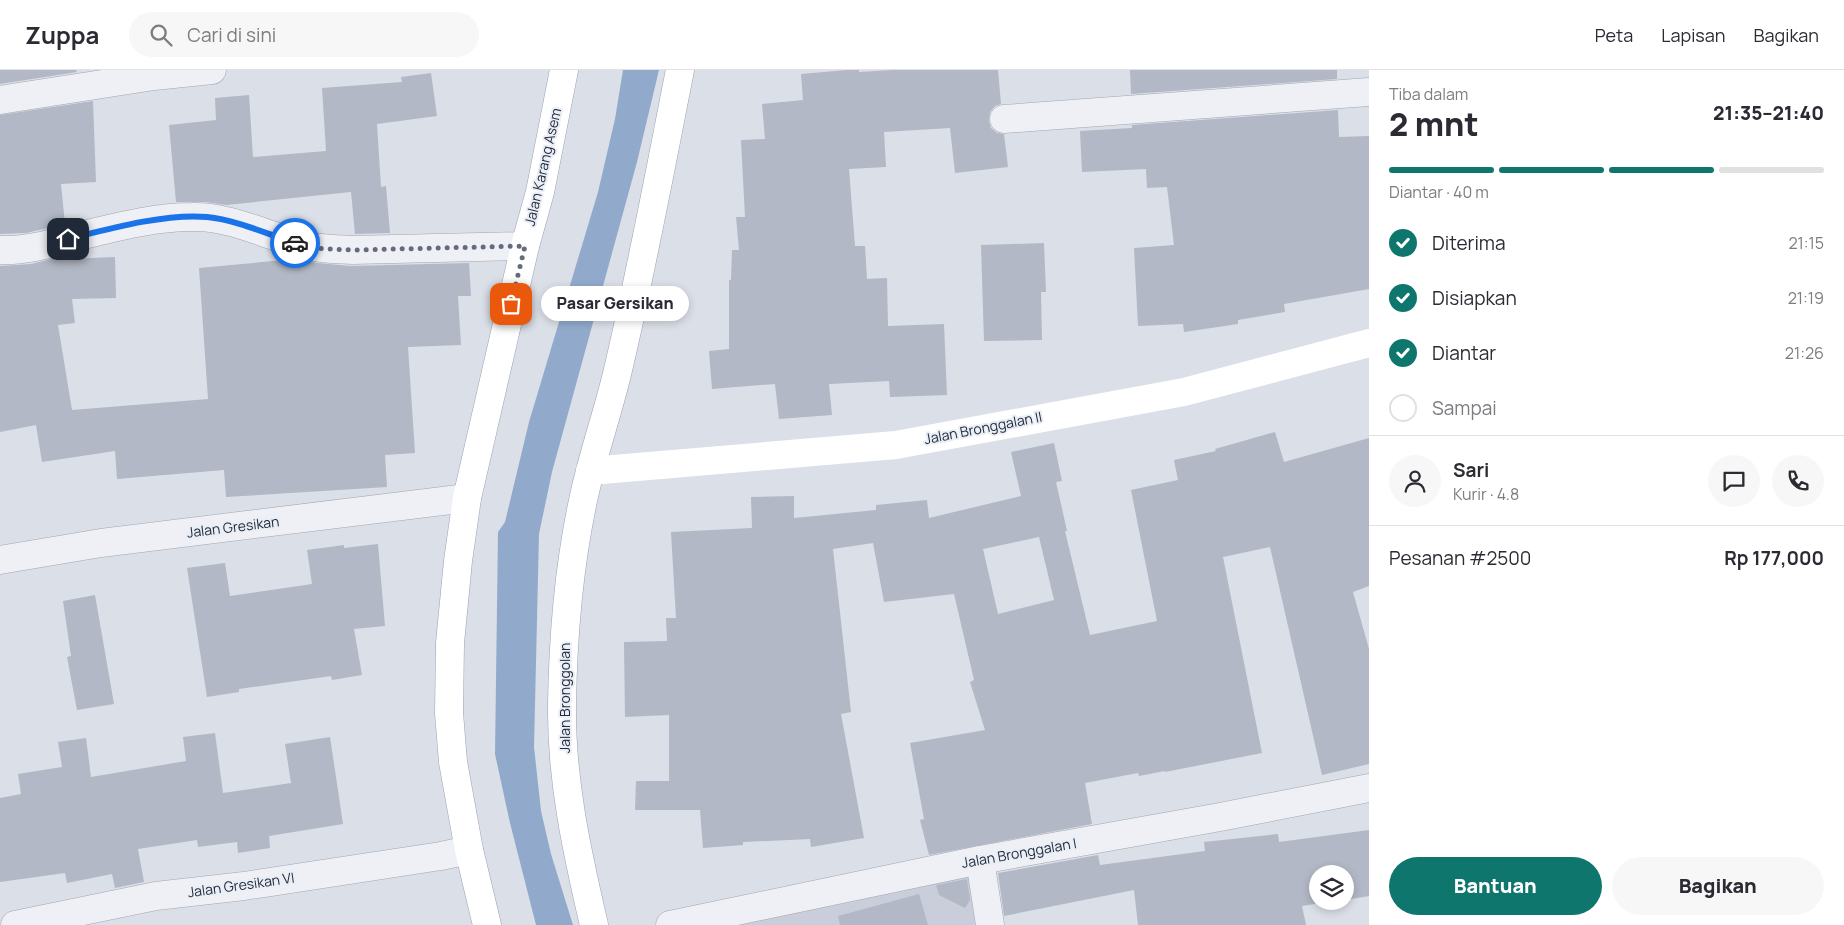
<!DOCTYPE html>
<html lang="id">
<meta charset="utf-8">
<style>
:root{--surface:#fff;--page:#f7f7f7;--text:#2b2b33;--muted:#7c7c81;--line:#e1e1e2;--accent:#0f766e}
body{margin:0;font-family:Manrope,sans-serif;background:var(--page);color:var(--text);height:100vh;display:flex;flex-direction:column;font-size:19px;white-space:nowrap}
*{box-sizing:border-box;margin:0}
p{font-size:16px;color:var(--muted)}
.icon{flex:none;width:28px;height:28px;fill:none;stroke:currentColor;stroke-width:2;stroke-linecap:round;stroke-linejoin:round}
.map{position:relative;flex:1;overflow:hidden}
.panel{display:flex;flex-direction:column;background:var(--surface);width:475px}
.panel>*{flex:none}
.tools{position:absolute;left:1309px;top:795px;display:grid;gap:10px}
.tools a{display:grid;place-items:center;width:45px;height:45px;border-radius:50%;background:var(--surface);box-shadow:0 2px 8px #0003;font-size:25px}
.pin{position:absolute;display:grid;place-items:center;width:42px;height:42px;color:#fff;margin:-21px;border-radius:10px;box-shadow:0 2px 8px #0006}
.courier{position:absolute;display:grid;place-items:center;width:50px;height:50px;margin:-25px;border:4px solid #1a73e8;border-radius:50%;background:#fff;color:#222;box-shadow:0 1px 6px #0007}
.bubble{position:absolute;height:35px;border-radius:18px;background:var(--surface);box-shadow:0 2px 8px #0003;font-size:16px;font-weight:800;line-height:35px;text-align:center}
.head em{font-style:normal;font-weight:800}
.head div{display:flex;flex-direction:column-reverse}
.head{display:flex;align-items:center;justify-content:space-between;height:85px;padding:0 20px}
h1{font-size:32px;font-weight:800;line-height:38px}
.bar{display:grid;grid-template-columns:repeat(4,1fr);gap:8px 5px;align-content:center;height:60px;padding:0 20px}
.bar i{height:6px;border-radius:4px;background:var(--line)}
.bar .on{background:var(--accent)}
.bar p{grid-column:span 4}
.line{display:flex;align-items:center;gap:12px;padding:0 20px;border-top:1px solid var(--line)}
.line div{flex:1}
.round{display:grid;place-items:center;flex:none;width:52px;height:52px;border-radius:26px;background:var(--page)}
ol{padding:0 20px;list-style:none}
li{display:flex;align-items:center;gap:15px;height:55px}
li p{margin-inline-start:auto}
li .icon{padding:5px;border-radius:50%;background:var(--accent);color:#fff;stroke-width:4}
li:last-child{color:var(--muted)}
li i{width:28px;height:28px;border:2px solid var(--line);border-radius:50%}
.cta{display:flex;gap:10px;margin-top:auto;padding:10px 20px}
.cta a{flex:1;height:58px;border-radius:30px;background:var(--accent);color:#fff;font-size:20px;font-weight:800;line-height:58px;text-align:center}
.cta a+a{background:var(--page);color:var(--text)}
header{display:flex;align-items:center;gap:30px;box-sizing:border-box;height:70px;padding:0 25px;background:var(--surface);border-bottom:1px solid var(--line)}
header strong{font-size:24px}
nav{display:flex;gap:28px;margin-inline-start:auto;font-size:18px}
.search{width:350px;height:45px;background:var(--page);display:flex;align-items:center;gap:12px;box-sizing:border-box;padding:0 18px;border-radius:28px;color:var(--muted);font-size:19px}
main{display:flex;flex:1;min-height:0}
.map>svg:first-child{display:block}
.built{fill:#c9ceda}
.water{fill:#91aacc}
.building{fill:#b2b8c5;fill-rule:evenodd}
.lines{fill:none;stroke-linecap:round;stroke-linejoin:round}
.street-casing{stroke:#a0a6b1;stroke-width:29}
.primary-casing{stroke:#99a2b4;stroke-width:29}
.street{stroke:#eef0f5;stroke-width:28}
.secondary{stroke:#fff;stroke-width:28}
.primary{stroke:#fff;stroke-width:28}
.done{stroke:#646b7a;stroke-width:5;stroke-dasharray:0 9}
.route{stroke:#1a73e8;stroke-width:6}
.labels{text-anchor:middle;stroke-width:4;stroke-linejoin:round;paint-order:stroke}
.street-label{font-size:14px;fill:#242c3f;stroke:#eaeef5}
</style>
<header>
<strong>Zuppa</strong>
<div class="search"><svg class="icon" aria-label="search" viewBox="0 0 24 24"><circle cx="10" cy="10" r="6"/><path d="M15 15l6 6"/></svg>Cari di sini</div>
<nav><a>Peta</a><a>Lapisan</a><a>Bagikan</a></nav>
</header>
<main>
<div class="map">
<svg width="1369" height="855" viewBox="0 0 1369 855">
<rect width="100%" height="100%" fill="#dbdfe7"/>
<polygon class="built" points="954,797 983,814 988,855 733,855 926,816"/>
<polygon class="water" points="623,0 659,0 637,92 552,402 539,464 534,677 541,741 551,784 573,855 536,855 510,753 495,684 498,462 505,452 529,352 598,122 615,49"/>
<g class="building">
<polygon points="0,0 76,0 77,2 0,14"/>
<polygon points="847,0 859,0 859,2 893,0 998,0 1001,34 995,36 990,42 989,51 991,58 997,63 1004,64 1008,97 955,103 950,58 884,62 886,97 849,99 855,176 865,176 867,209 887,208 888,256 944,254 947,325 890,327 889,311 829,314 832,345 779,349 775,314 712,319 709,281 729,279 729,210 731,210 732,180 739,180 736,147 745,147 741,70 765,69 762,34 803,30 801,4"/>
<polygon points="1130,0 1337,0 1337,9 1131,24"/>
<polygon points="431,3 437,46 377,54 381,117 386,116 390,163 355,164 351,122 226,135 206,132 176,132 169,55 216,50 215,28 249,25 253,87 326,81 322,18 402,12 401,7"/>
<polygon points="93,31 96,112 61,114 65,154 26,163 0,164 0,45"/>
<polygon points="1338,40 1339,67 1369,66 1369,219 1284,234 1285,242 1238,250 1238,254 1184,262 1183,254 1138,256 1134,178 1174,175 1167,117 1147,118 1146,99 1082,102 1080,61 1132,58 1132,55"/>
<polygon points="1044,173 1046,222 1041,222 1042,270 984,271 981,175"/>
<polygon points="68,185 69,189 115,187 116,228 72,229 75,253 58,255 72,340 208,329 199,198 295,189 317,193 351,196 469,193 471,226 458,226 461,275 408,277 415,383 385,385 387,417 226,427 224,400 117,409 115,381 42,392 36,355 0,362 0,196 31,194"/>
<path d="M1275,362L1284,392L1369,368V516L1353,522L1369,579V694L1322,705L1270,477L1223,487L1262,683L1165,702V701L1139,706L1138,703L1085,713L1092,754L929,785L920,750L924,749L910,673L985,660L970,612L974,610L954,524L884,532L873,473L833,479L851,642L841,644L864,768L811,777L810,769L743,772V775L703,778L700,740H635L636,711H669V645L625,647L624,572L667,571L666,548H676L671,462L752,458L751,427L794,426V448L876,440V435L927,430L929,448L1021,426L1011,382L1054,373L1062,411L1056,412L1067,461H1065L1090,565L1157,551L1131,420L1178,410L1174,390L1216,381L1215,379ZM1039,467L1054,530L998,544L983,479Z"/>
<polygon points="378,474 385,556 354,559 362,605 332,610 331,606 239,619 239,622 207,627 187,498 225,493 230,526 312,514 307,480 344,475 344,478"/>
<polygon points="95,525 114,634 77,640 67,587 71,586 63,531"/>
<polygon points="215,663 223,723 291,713 285,674 330,667 343,754 269,766 270,778 238,783 237,772 198,777 197,770 138,779 144,812 115,818 112,804 67,813 65,803 0,812 0,728 21,724 18,704 62,697 58,672 86,668 91,707 186,691 183,667"/>
<polygon points="1369,760 1369,826 1345,830 1345,804 1318,804 1318,831 1334,831 1302,836 1306,855 1138,855 1134,820 1004,846 998,803 1098,785 1100,795 1205,781 1204,772 1278,764 1279,772"/>
<polygon points="967,809 970,830 965,838 939,825 936,815"/>
<polygon points="919,824 928,855 840,855 838,846"/>
</g>
<g class="lines">
<g class="street-casing">
<g id="street">
<polyline points="0,30 154,6 212,0"/>
<polyline points="1004,49 1369,22"/>
<path d="M0,180C26,181 50,174 75,167C113,158 153,147 192,147C229,146 263,164 299,174C316,179 334,179 352,180L525,176"/>
<polyline points="0,490 101,473 467,428"/>
<polyline points="980,790 990,855"/>
<polyline points="15,855 156,826 244,816 441,786 469,780"/>
<polyline points="670,855 980,790 1220,747 1369,718"/>
</g>
</g>
<g class="primary-casing">
<g id="primary">
<polyline points="487,855 469,780 453,692 449,643 450,573 458,491 467,428 525,176 540,122 564,0"/>
<path d="M594,855C577,782 561,710 562,635C563,565 569,494 584,426C593,385 607,345 617,304C641,203 660,101 680,0"/>
</g>
</g>
<use href="#street" class="street"/>
<polyline class="secondary" points="590,401 896,375 1184,322 1369,273"/>
<use href="#primary" class="primary"/>
</g>
<g class="lines">
<polyline class="done" points="295,173 311,178 352,180 525,176 511,234"/>
<path class="route" d="M68,169C108,159 166,143 207,147C237,150 267,164 295,173"/>
</g>
<g class="labels">
<g class="street-label">
<text transform="translate(543 97) rotate(-77)" y="5">Jalan Karang Asem</text>
<text transform="translate(983 358) rotate(-11)" y="5">Jalan Bronggalan II</text>
<text transform="translate(233 457) rotate(-7)" y="5">Jalan Gresikan</text>
<text transform="translate(565 628) rotate(-90)" y="5">Jalan Bronggolan</text>
<text transform="translate(1019 783) rotate(-10)" y="5">Jalan Bronggalan I</text>
<text transform="translate(241 815) rotate(-8)" y="5">Jalan Gresikan VI</text>
</g>
</g>
</svg>
<div class="tools">
<a><svg class="icon" aria-label="layers" viewBox="0 0 24 24"><path d="M12 4l9 5-9 5-9-5zM3 14l9 5 9-5"/></svg></a>
</div>
<div class="pin" style="left:511px;top:234px;background:#ea580c"><svg class="icon" aria-label="bag" viewBox="0 0 24 24"><path d="M5 8h14l-1 12H6zM9 8a3 3 0 0 1 6 0"/></svg></div>
<div class="pin" style="left:68px;top:169px;background:#1f2937"><svg class="icon" aria-label="home" viewBox="0 0 24 24"><path d="M3 11l9-7 9 7M6 9v11h12V9"/></svg></div>
<div class="courier" style="left:295px;top:173px"><svg class="icon" aria-label="car" viewBox="0 0 24 24"><path d="M5 17H2v-5l4-1 3-4h7l3 4 3 1v5h-3M9 17h6M6 11h13"/><circle cx="7" cy="17" r="2"/><circle cx="17" cy="17" r="2"/></svg></div>
<div class="bubble" style="left:541px;top:216px;width:148px">Pasar Gersikan</div>
</div>
<section class="panel">
<div class="head"><div><h1>2 mnt</h1><p>Tiba dalam</p></div><em>21:35–21:40</em></div>
<div class="bar"><i class="on"></i><i class="on"></i><i class="on"></i><i></i><p>Diantar · 40 m</p></div>
<ol>
<li><svg class="icon" aria-label="check" viewBox="0 0 24 24"><path d="M5 12l5 5 9-10"/></svg>Diterima<p>21:15</p></li>
<li><svg class="icon" aria-label="check" viewBox="0 0 24 24"><path d="M5 12l5 5 9-10"/></svg>Disiapkan<p>21:19</p></li>
<li><svg class="icon" aria-label="check" viewBox="0 0 24 24"><path d="M5 12l5 5 9-10"/></svg>Diantar<p>21:26</p></li>
<li><i></i>Sampai</li>
</ol>
<div class="line" style="height:90px"><a class="round"><svg class="icon" aria-label="person" viewBox="0 0 24 24"><circle cx="12" cy="8" r="4"/><path d="M4 21q1-7 8-7t8 7"/></svg></a><div><b>Sari</b><p>Kurir · 4.8</p></div><a class="round"><svg class="icon" aria-label="chat" viewBox="0 0 24 24"><path d="M4 5h16v11H9l-5 4z"/></svg></a><a class="round"><svg class="icon" aria-label="phone" viewBox="0 0 24 24"><path d="M5 4h4l2 5-3 2q2 4 5 5l2-3 5 2v4C11 20 4 13 5 4z"/></svg></a></div>
<div class="line" style="height:65px"><div>Pesanan #2500</div><b>Rp 177,000</b></div>
<div class="cta"><a>Bantuan</a><a>Bagikan</a></div>
</section>
</main>
